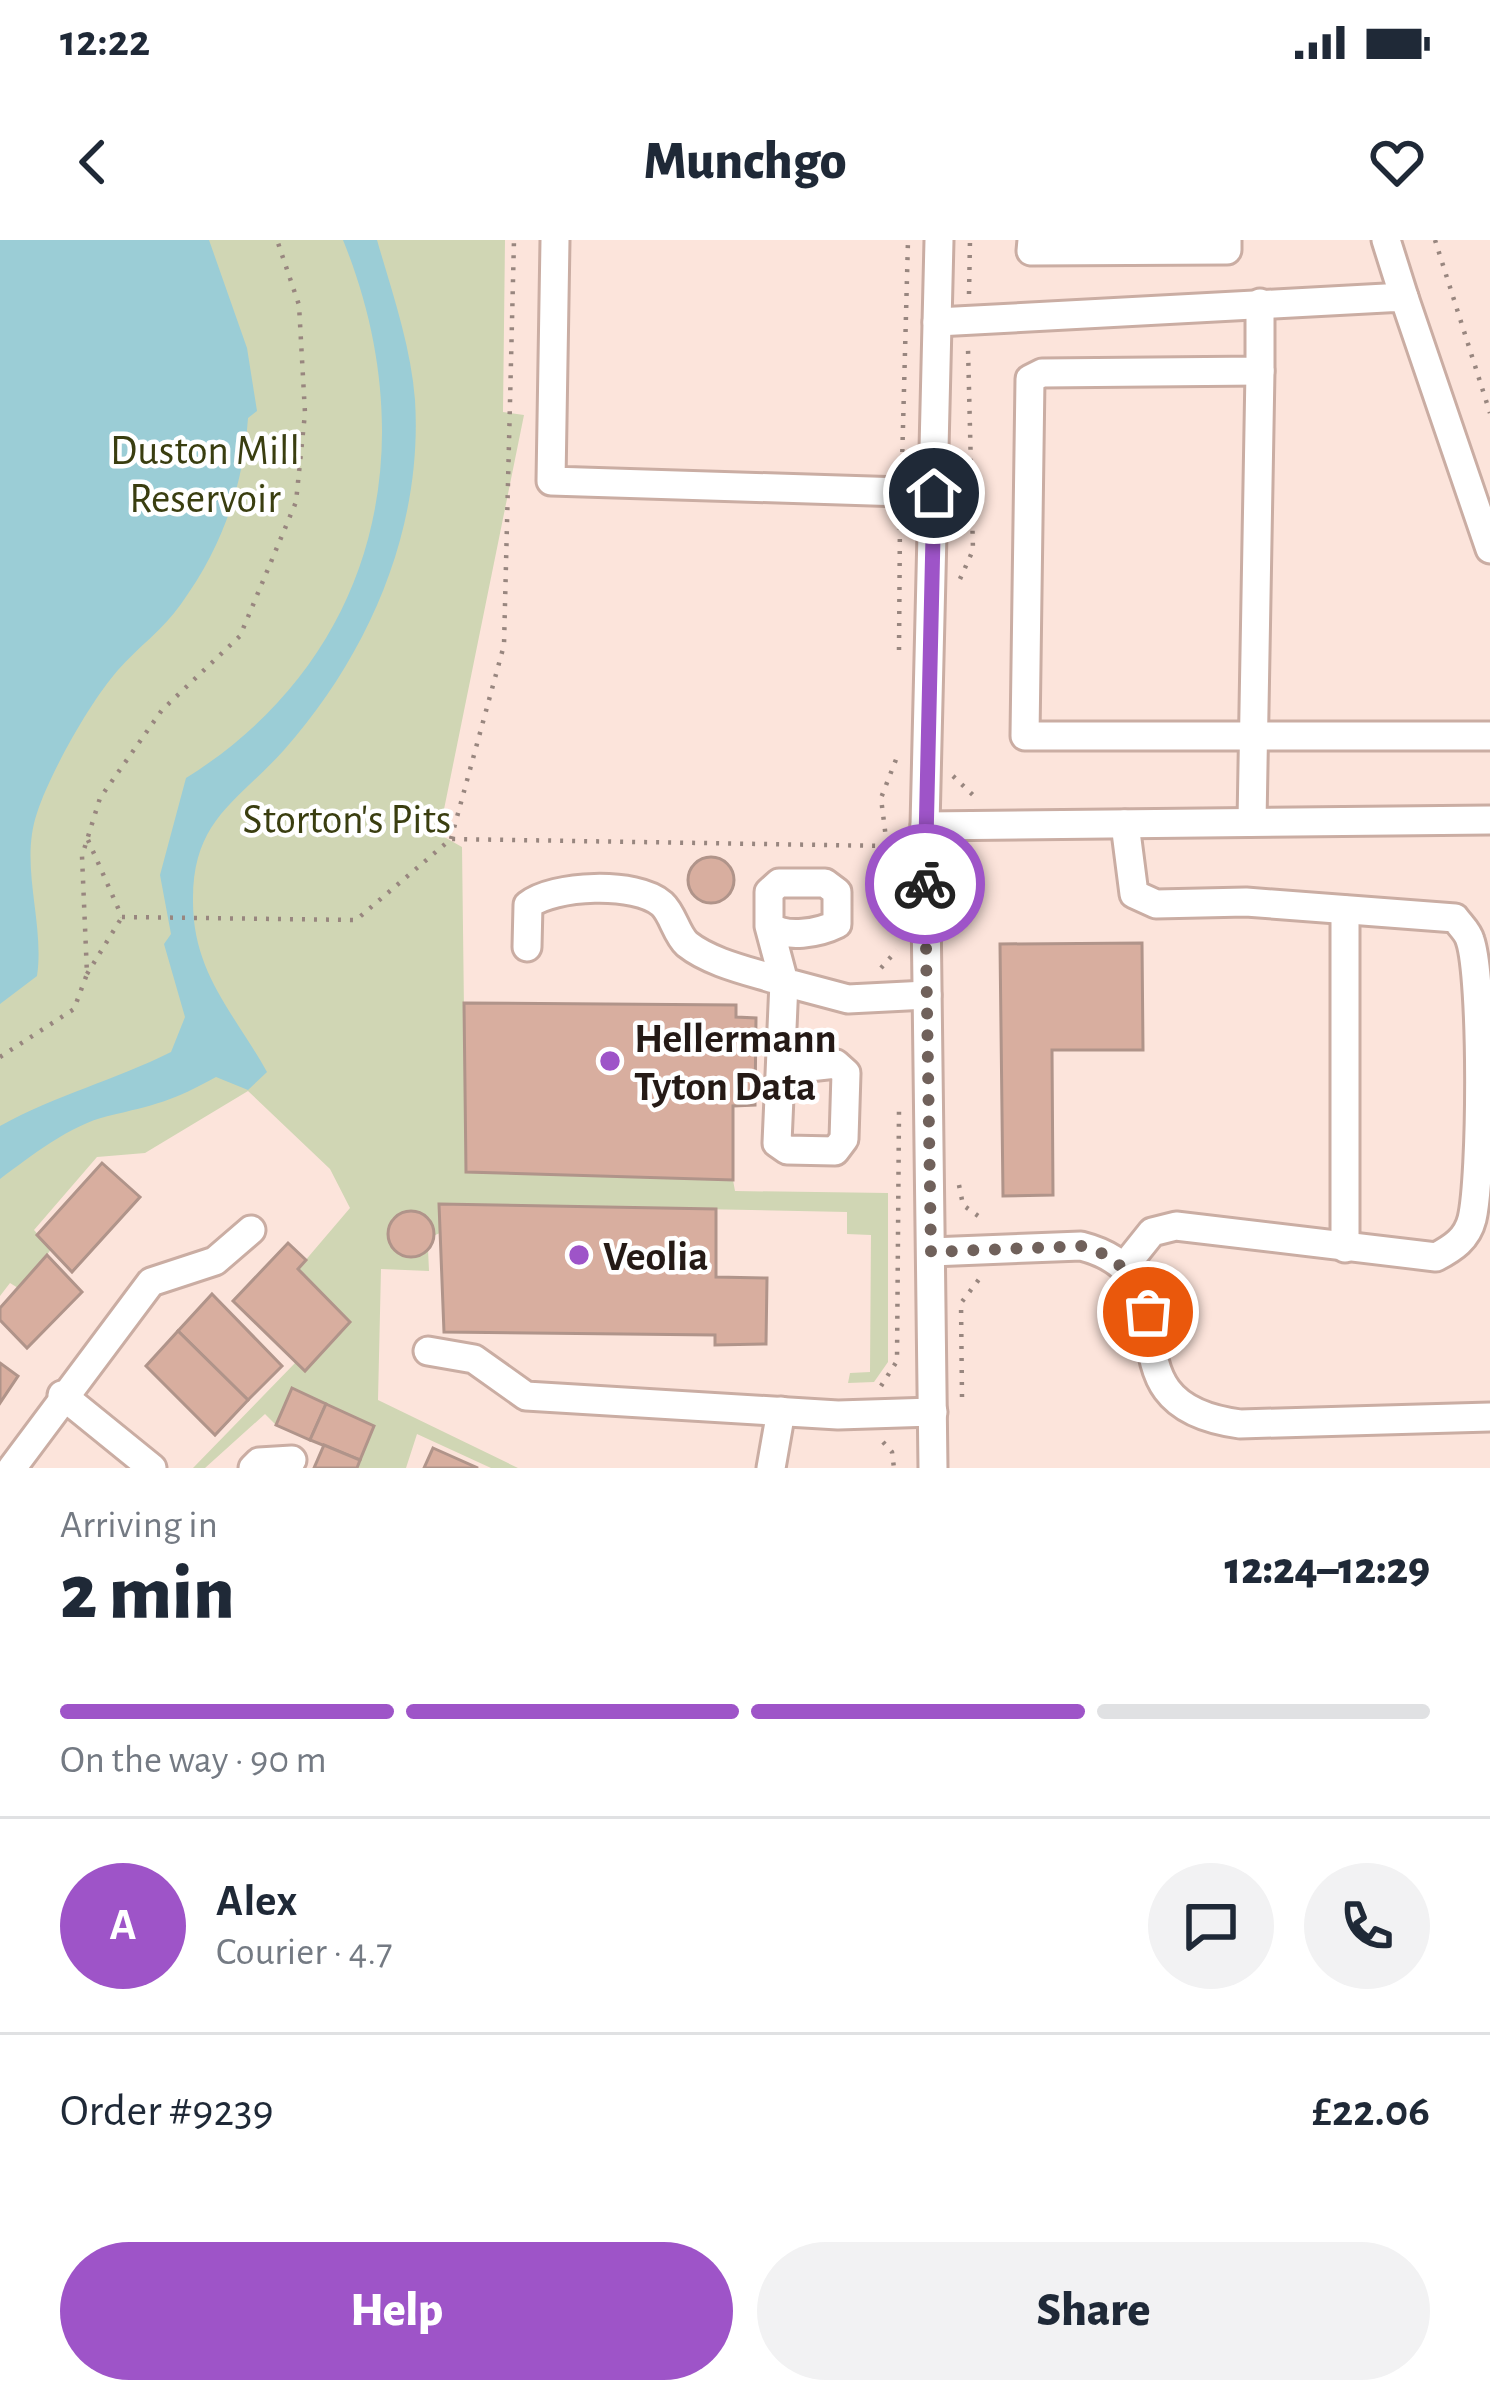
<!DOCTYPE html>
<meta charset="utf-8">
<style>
:root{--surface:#fff;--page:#f2f2f3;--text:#1f2937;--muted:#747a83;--line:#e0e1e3;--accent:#9e54c8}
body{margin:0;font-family:"Alegreya Sans",sans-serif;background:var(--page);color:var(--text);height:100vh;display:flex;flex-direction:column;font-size:45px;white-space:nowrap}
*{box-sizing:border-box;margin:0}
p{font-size:39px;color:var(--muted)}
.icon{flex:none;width:66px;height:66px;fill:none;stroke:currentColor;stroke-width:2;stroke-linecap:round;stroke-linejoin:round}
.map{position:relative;height:1228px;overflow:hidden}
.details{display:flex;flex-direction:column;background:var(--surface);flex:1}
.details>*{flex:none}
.pin{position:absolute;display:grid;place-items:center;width:102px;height:102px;color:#fff;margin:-51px;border:6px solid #fff;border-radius:50%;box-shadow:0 3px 12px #0007}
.courier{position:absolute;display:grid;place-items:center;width:120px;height:120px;margin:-60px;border:9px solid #9e54c8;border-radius:50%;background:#fff;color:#222;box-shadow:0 3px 15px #0007}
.summary em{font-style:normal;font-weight:800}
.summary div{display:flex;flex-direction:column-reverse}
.summary{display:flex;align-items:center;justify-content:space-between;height:204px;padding:0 60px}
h1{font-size:78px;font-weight:800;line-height:90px}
.bar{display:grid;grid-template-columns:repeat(4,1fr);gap:18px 12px;align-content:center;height:144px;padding:0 60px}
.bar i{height:15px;border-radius:9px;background:var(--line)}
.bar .active{background:var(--accent)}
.bar p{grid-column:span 4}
.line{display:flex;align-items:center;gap:30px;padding:0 60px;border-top:3px solid var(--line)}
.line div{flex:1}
.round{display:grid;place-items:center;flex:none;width:126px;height:126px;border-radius:63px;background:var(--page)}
.cta{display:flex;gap:24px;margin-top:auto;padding:24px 60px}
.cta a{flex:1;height:138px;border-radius:72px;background:var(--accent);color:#fff;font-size:48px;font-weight:800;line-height:138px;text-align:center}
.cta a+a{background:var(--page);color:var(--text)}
.status{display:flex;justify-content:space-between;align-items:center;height:84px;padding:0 60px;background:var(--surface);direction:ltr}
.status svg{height:33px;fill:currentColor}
header{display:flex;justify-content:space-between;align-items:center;height:156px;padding:0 60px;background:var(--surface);font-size:54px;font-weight:800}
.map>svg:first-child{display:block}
.green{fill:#d0d6b4}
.water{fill:#9bcdd6}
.building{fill:#d8ae9f;stroke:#b0948a;stroke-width:3}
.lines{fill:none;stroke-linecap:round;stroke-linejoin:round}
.minor-casing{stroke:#caada3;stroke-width:33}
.path{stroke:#98867f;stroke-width:4.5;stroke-dasharray:3 9;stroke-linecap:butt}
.minor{stroke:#fff;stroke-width:27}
.done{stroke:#70615b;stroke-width:12;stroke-dasharray:0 21.6}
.route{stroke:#9e54c8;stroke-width:15}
.poi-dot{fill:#9e54c8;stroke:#fff;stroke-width:4.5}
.labels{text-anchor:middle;stroke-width:9;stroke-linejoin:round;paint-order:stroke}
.park-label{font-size:42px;fill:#3a3e10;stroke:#fff}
.poi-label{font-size:42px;font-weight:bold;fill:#251a16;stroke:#fff;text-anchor:start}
</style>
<div class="status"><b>12:22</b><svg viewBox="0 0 49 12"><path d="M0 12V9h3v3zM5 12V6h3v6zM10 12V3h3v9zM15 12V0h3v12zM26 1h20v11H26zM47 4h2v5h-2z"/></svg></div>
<header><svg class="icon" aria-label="back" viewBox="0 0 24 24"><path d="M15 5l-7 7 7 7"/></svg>Munchgo<svg class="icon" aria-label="heart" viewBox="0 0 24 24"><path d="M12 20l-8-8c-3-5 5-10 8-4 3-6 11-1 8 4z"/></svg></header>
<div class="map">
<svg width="1490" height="1228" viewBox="0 0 1490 1228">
<rect width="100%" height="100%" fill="#fce4db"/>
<path class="green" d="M0,0H505L503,172L524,175L439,594L462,607L466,932L733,940L735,951L888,953V1122L874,1142L848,1143L850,1133L870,1132L871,995L847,994V972L440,964V993L433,996L425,976C376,954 382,1038 428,1009L429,1031L381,1029L378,1160L518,1228H491L417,1194L406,1228H357L374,1186L276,1185L265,1174L205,1228H193L296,1122L305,1131L350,1082L298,1029L350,968L330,929L248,851L145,913L97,917L34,990L51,1009L47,1015L18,1048L10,1043L0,1056Z"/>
<g class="water">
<path d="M0,0H209L247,108L257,171L248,178C243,248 222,307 181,364C163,390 138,407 118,430C90,462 50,533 37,573C19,626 45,682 37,736L0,764Z"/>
<path d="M343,0H377C392,52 411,106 415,160C423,289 369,414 284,510C237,562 193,580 193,659C192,733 235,774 267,832L248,850L216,837C173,861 155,865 108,876C70,885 31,916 0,939V886C58,854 113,841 171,812L185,777L164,704L171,694L160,635L186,538C378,418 426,204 343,0Z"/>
</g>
<g class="building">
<circle cx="711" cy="640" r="23"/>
<polygon points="1142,703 1143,810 1052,810 1053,955 1003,956 1000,704"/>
<polygon points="464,763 736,765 736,777 756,778 755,865 733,866 733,940 466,932"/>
<polygon points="102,923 140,957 72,1032 37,995"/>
<polygon points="439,964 716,969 716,1037 767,1038 766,1104 715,1105 715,1095 444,1092"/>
<circle cx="411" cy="994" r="23"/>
<polygon points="288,1003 306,1020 298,1029 350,1082 305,1131 233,1061"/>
<polygon points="47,1015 82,1052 27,1108 0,1080 0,1068"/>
<polygon points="212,1054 282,1126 248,1160 178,1091"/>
<polygon points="178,1091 248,1160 215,1195 146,1126"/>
<polygon points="0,1123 18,1136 0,1163"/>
<polygon points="292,1148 326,1164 310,1200 276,1185"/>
<polygon points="326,1164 374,1186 360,1220 310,1200"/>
<polygon points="324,1205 360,1220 357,1228 314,1228"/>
<polygon points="433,1208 478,1228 424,1228"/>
</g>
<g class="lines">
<g class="minor-casing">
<g id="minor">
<polyline points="555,0 551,241 934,253"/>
<polyline points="1032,0 1031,11 1227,10 1227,0"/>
<polyline points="1386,0 1404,57"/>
<polyline points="1260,63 1260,131 1042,133 1030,139 1025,496 1490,496"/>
<polyline points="937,82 1404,57 1490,309"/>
<polyline points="1252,582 1260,131"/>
<polyline points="925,586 1490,580"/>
<path d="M769,686C786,699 819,693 837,684V652L825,643H779L769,652V686L784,742L848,759L927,755"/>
<path d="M527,707L528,665C553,645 636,641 662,664C673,674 676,694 687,704C712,724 754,732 784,742L777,903L787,910L835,911L844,899L846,833L836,824L782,830"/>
<polyline points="1345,1008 1345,670"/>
<path d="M931,1012L1081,1006C1205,1038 1089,1164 1240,1184L1490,1177"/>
<path d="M1124,1027L1152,992L1176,986L1436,1017C1453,1008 1467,999 1472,979C1482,937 1483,738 1470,700C1468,692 1460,685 1455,678L1246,662L1156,664L1134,654L1125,584"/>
<polyline points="428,1111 474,1119 526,1156 838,1175 933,1172"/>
<polyline points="62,1155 152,1228"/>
<polyline points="12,1228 151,1042 215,1021 251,990"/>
<polyline points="253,1228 259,1222 292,1220"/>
<polyline points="771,1228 781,1171"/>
<polyline points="933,1228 925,586 939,0"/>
</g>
</g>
<g class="path">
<polyline points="1435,0 1490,173"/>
<polyline points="969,54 970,0"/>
<polyline points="902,224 908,0"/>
<polyline points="960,339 973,310 968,108"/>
<polyline points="899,410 900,278"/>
<polyline points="953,536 974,556"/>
<polyline points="451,599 504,405 514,0"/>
<polyline points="88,600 122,677"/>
<polyline points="954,639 958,628 977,614"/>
<polyline points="122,677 356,680 451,599 887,606"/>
<polyline points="897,687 881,558 897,517"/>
<polyline points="881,728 897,710"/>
<polyline points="87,734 122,677"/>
<polyline points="0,817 74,769 87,734 82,616 100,558 162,470 240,396 296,262 305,173 299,65 277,0"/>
<polyline points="959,945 963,965 985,981"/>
<polyline points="881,1146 897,1121 899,870"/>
<polyline points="962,1157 961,1063 980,1038"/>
<polyline points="883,1202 892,1212 894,1228"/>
</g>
<use href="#minor" class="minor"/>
</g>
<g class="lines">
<path class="done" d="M925,644L931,1012L1082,1006C1118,1016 1136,1037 1148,1072"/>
<polyline class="route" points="925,644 934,253"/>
</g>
<g class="poi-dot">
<circle cx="610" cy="821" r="12"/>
<circle cx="579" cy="1015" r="12"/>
</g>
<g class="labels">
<g class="park-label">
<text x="205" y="224">Duston Mill<tspan x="205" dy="48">Reservoir</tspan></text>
<text x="347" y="593">Storton's Pits</text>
</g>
<g class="poi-label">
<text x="634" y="812">Hellermann<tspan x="634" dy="48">Tyton Data</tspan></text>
<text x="603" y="1030">Veolia</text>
</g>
</g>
</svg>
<div class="pin" style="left:1148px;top:1072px;background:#ea580c"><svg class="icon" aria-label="bag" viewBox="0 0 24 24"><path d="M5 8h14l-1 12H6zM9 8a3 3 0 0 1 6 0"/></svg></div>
<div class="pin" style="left:934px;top:253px;background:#1f2937"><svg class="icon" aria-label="home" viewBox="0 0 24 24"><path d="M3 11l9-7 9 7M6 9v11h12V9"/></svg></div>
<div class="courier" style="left:925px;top:644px"><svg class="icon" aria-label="bike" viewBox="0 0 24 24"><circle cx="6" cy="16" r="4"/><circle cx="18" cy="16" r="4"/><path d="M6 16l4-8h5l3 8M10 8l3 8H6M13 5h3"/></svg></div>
</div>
<section class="details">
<div class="summary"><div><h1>2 min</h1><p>Arriving in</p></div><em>12:24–12:29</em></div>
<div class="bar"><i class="active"></i><i class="active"></i><i class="active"></i><i></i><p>On the way · 90 m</p></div>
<div class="line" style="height:216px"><b class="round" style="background:var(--accent);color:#fff">A</b><div><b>Alex</b><p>Courier · 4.7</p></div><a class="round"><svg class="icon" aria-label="chat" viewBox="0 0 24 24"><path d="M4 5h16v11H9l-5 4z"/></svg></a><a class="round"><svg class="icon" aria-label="phone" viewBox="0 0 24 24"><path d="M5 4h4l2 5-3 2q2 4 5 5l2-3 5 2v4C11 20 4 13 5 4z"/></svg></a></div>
<div class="line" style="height:156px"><div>Order #9239</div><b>£22.06</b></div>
<div class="cta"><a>Help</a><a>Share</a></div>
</section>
